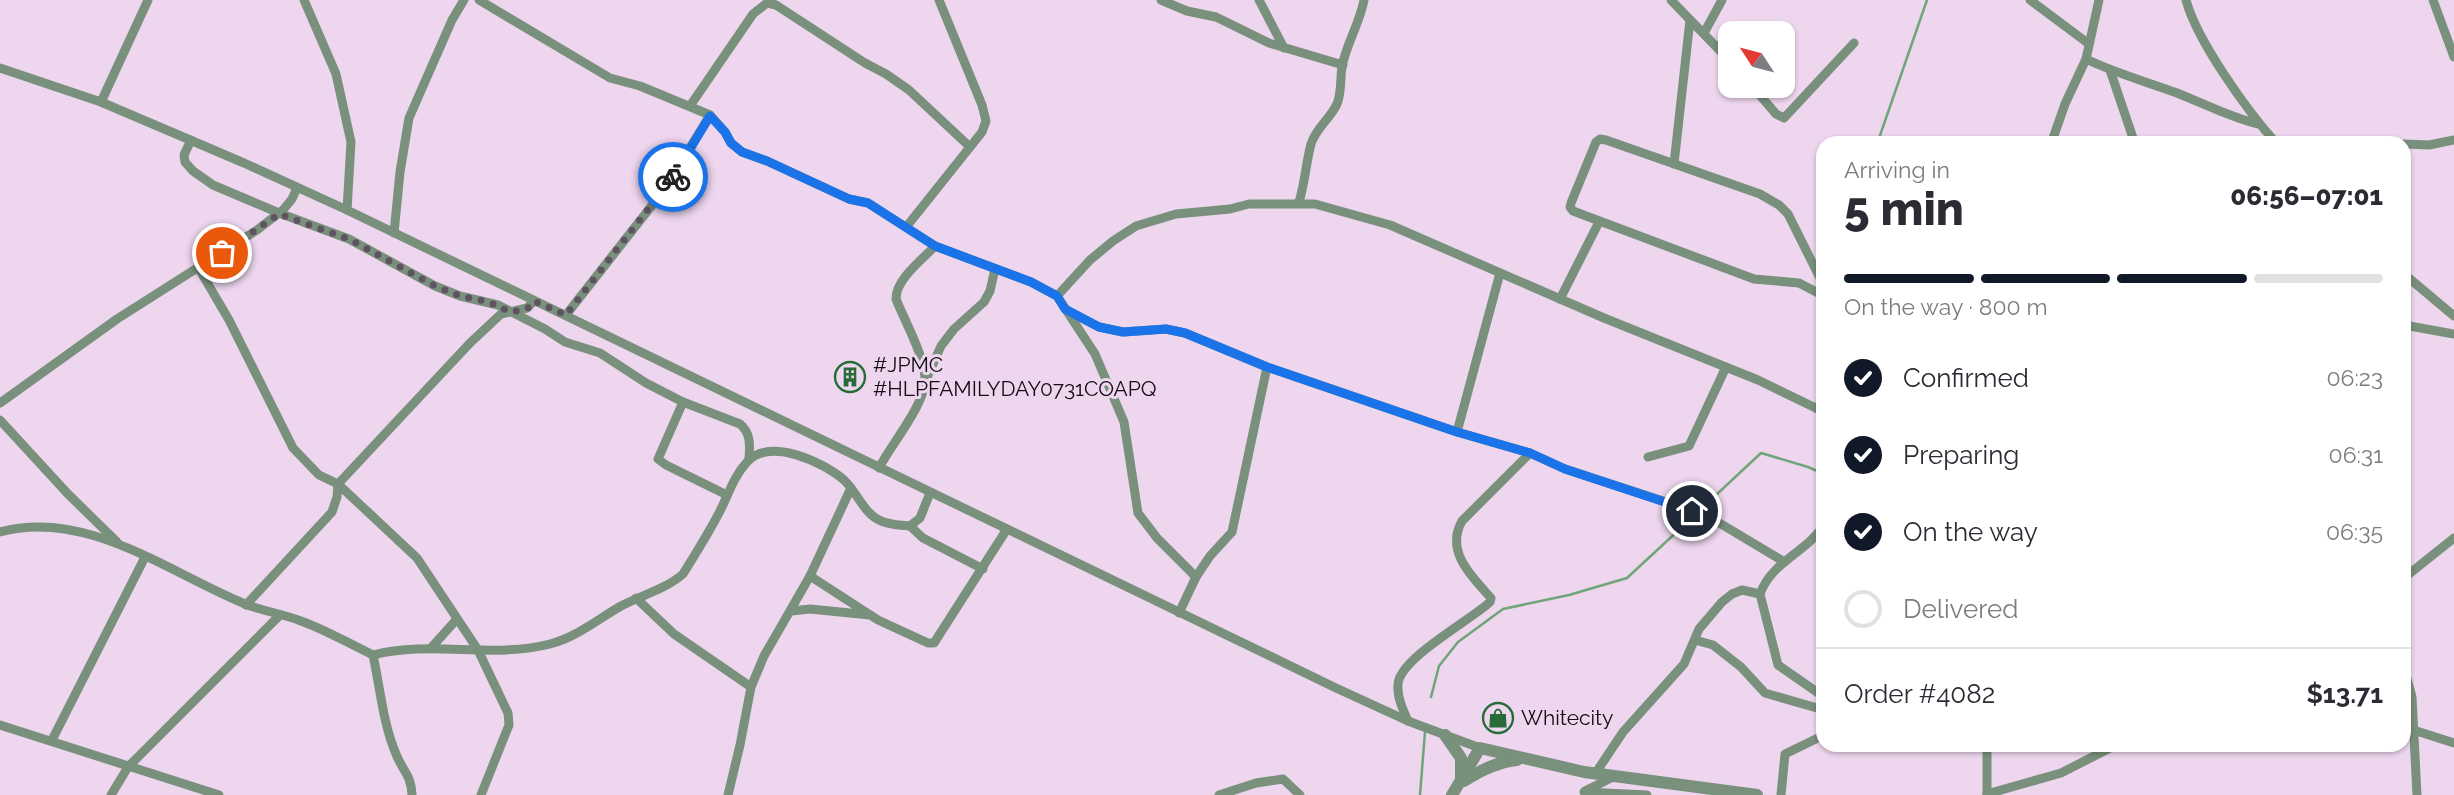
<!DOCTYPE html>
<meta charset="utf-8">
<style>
:root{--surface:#fff;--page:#f2f2f3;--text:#2b2b33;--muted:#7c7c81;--line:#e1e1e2;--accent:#111827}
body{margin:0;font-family:Raleway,sans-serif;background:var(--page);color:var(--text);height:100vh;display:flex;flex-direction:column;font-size:26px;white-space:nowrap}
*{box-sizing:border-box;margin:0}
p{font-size:23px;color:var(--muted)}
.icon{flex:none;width:38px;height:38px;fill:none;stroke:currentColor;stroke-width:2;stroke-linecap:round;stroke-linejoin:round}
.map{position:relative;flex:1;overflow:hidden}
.sheet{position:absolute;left:1816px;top:136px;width:595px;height:616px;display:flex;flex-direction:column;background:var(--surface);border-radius:21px;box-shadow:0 2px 5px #0004}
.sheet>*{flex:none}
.needle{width:46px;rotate:306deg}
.tools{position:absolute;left:1718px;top:21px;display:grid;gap:14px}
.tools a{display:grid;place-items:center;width:77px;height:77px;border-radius:14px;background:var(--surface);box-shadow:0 2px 5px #0004;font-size:35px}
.pin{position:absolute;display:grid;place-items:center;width:60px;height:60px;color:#fff;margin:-30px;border:4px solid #fff;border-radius:50%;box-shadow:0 2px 7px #0007}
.courier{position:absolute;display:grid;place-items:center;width:70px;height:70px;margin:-35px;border:5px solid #1a73e8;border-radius:50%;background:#fff;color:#222;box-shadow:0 2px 9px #0007}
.overview em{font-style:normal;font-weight:800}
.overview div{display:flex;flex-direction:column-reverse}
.overview{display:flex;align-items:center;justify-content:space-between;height:119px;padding:0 28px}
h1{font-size:46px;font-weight:800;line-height:52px}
.bar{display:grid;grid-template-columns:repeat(4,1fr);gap:10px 7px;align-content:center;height:84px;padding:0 28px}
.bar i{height:9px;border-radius:5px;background:var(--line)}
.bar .current{background:var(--accent)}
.bar p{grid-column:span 4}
.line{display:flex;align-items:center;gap:18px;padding:0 28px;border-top:2px solid var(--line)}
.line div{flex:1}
ol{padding:0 28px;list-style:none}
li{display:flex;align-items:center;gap:21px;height:77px}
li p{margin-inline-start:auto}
li .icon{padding:7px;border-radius:50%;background:var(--accent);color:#fff;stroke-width:4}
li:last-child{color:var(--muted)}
li i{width:38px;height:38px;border:4px solid var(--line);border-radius:50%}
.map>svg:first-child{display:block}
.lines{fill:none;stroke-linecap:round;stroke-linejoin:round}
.stream{stroke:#6fa578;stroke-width:2.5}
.minor{stroke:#79907c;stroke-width:9}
.tertiary{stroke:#79907c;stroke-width:12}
.done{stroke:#605361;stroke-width:7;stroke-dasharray:0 12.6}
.route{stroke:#1a73e8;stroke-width:9}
.labels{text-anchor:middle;stroke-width:6;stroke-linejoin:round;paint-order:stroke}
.poi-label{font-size:21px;fill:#140d15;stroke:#edd6ee;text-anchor:start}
</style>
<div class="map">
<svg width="2454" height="795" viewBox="0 0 2454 795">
<rect width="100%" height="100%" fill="#edd6ee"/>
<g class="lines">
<g class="stream">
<polyline points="1877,144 1927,0"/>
<polyline points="1700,510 1761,453 1808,467 1824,474"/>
<polyline points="1431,697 1439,666 1458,642 1503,609 1569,595 1627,578 1695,515"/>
<polyline points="1420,795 1425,732"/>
</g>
<g class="minor">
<polyline points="304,0 336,74 351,142 347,210"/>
<polyline points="479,0 610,78 640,86 710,115 725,132 731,143 742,152 767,161 849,199 868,203 935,246 1031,282 1057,296 1095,354 1124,422 1138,513 1157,538 1196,577"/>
<polyline points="1161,0 1187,11 1216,17 1269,43 1343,65"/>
<polyline points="1259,0 1284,48"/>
<polyline points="1671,0 1731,62"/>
<polyline points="2030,0 2089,44"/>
<path d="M2186,0C2197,41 2248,112 2277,144"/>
<polyline points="2433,0 2454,57"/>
<polyline points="1704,33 1722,0"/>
<path d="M2086,59C2115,73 2147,82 2177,93C2205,104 2229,117 2258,124"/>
<polyline points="0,68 101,102 244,163 347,210 1336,688 1408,721 1480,748"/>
<polyline points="2110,70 2135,144"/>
<polyline points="1752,86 1776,114 1784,118 1854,43"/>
<polyline points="101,102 148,0"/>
<polyline points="690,106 753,14 767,3 776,5 865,63 886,74 909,90 970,147"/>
<path d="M191,140L184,155L185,162L193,171L213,185L279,213L349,239L435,286L460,296L498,305L545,329L565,342L600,353L646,383L683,402L740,424C751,433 750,446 749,459"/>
<polyline points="2051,144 2065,104 2086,59 2099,0"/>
<polyline points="2404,144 2429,145 2454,140"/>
<polyline points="1674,164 1690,20"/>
<path d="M1299,202C1305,182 1306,163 1311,144C1316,128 1330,119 1337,104C1342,91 1340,79 1342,67C1346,44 1360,23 1364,0"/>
<polyline points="907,226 982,132 986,121 982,105 939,0"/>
<polyline points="394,233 400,172 409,118 452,20 464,0"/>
<polyline points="198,267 229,320 293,448 319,475 338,484 417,558 478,650 508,713 509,725 481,795"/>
<polyline points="2404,274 2454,316"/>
<polyline points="1824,286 1788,214 1779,205 1760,194 1606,140 1600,139 1596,142 1571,203 1570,207 1573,211 1754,279 1799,283 1824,296"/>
<polyline points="1057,296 1090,260 1113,241 1136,226 1176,214 1230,209 1249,204 1315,204 1390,225 1604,318 1758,380 1824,412"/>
<polyline points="1560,299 1599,222"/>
<polyline points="1066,310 1099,327 1123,332 1166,329 1185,333 1267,367 1457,432 1530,453 1565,469 1706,515 1783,561"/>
<polyline points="566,315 664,190 710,115"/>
<polyline points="2404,325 2454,334"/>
<polyline points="926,380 941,346 954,329 984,302 990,291 995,269"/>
<polyline points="683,402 658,459 666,465 727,495"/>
<polyline points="0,403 117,319 257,230 283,210 292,199 297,188"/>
<polyline points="1818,409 1824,392"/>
<polyline points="0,420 68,494 117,542"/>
<polyline points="1457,432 1500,273"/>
<polyline points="1648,457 1689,446 1726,367"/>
<path d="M879,468C891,445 924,405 925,382C926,358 905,322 896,299C896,279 922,260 935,246"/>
<path d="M1824,525C1806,553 1772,561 1760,594L1778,665L1824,697"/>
<polyline points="910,526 923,538 983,569"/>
<path d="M0,532C86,508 169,573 245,604C263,611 283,614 301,621C326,630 350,644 373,655C380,687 383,724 396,754C403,772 411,774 412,795"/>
<polyline points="810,576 878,620 928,643 934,643 1007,529"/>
<polyline points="2404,578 2454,538"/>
<polyline points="636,598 674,634 751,687"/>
<polyline points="246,605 332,512 337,497 338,484 470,343 501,314 527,308 534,301"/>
<polyline points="791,611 810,609 870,615"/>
<polyline points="1179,613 1196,577 1210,556 1232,532 1267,367"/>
<polyline points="1695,640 1713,645 1741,667 1765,693 1824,710"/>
<polyline points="430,649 457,619"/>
<path d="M373,655C431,640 492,659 550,644C577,637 598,619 621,606C642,595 666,589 683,574C696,553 710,531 721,509C729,493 734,476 747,462C770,437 823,462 844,480C857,492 863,512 879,520C888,525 900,525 910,526L920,518L930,493"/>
<polyline points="2404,668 2412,697 2417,795"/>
<path d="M1408,721C1403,710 1397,697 1398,685C1398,659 1471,620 1490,602L1491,598C1471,576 1445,551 1462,521L1530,453"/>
<polyline points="0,725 219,795"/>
<polyline points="2404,727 2454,743"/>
<polyline points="52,740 145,557"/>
<polyline points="1595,774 1623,732 1684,664 1699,629 1722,602 1732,594 1742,590 1760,594"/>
<polyline points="1585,791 1613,777"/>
<polyline points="1584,792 1647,795"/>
<polyline points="1987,794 2061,773 2114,746"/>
<polyline points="111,795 128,767 280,615"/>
<polyline points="728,795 740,745 751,687 764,656 810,576 851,488"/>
<polyline points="1219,795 1256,783 1283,779 1300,795"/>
<polyline points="1781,795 1785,754 1824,735"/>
<polyline points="1987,795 1987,746"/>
</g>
<g class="tertiary">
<polyline points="1445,735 1461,758 1461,779"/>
<path d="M1464,781C1481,770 1497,762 1517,760"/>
<polyline points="1452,795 1480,748 1584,772 1757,795"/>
</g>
</g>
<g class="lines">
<polyline class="done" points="222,253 279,214 349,239 435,286 460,296 489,302 510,312 527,309 534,301 566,315 673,177"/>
<polyline class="route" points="673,177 710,116 725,132 731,143 742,152 767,161 849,199 868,203 935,246 1031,282 1057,296 1065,309 1099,327 1123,332 1166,329 1185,333 1267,367 1457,432 1530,453 1565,469 1692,511"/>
</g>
<defs>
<g id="building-ring" transform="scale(1.575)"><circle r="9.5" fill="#edd6ee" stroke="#276c38" stroke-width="1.5"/><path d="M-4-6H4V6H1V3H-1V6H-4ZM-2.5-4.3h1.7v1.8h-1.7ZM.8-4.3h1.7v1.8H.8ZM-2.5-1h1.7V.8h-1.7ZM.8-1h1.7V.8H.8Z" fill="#276c38"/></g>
<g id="shop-ring" transform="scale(1.575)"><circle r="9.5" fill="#edd6ee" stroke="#276c38" stroke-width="1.5"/><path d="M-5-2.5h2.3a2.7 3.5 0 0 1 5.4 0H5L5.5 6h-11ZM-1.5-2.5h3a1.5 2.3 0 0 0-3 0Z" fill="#276c38"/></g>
</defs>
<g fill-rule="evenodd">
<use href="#building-ring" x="850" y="377"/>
<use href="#shop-ring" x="1498" y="718"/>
</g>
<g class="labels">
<g class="poi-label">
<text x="873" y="372">#JPMC<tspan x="873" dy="24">#HLPFAMILYDAY0731COAPQ</tspan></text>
<text x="1521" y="725">Whitecity</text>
</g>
</g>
</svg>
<div class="tools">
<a><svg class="needle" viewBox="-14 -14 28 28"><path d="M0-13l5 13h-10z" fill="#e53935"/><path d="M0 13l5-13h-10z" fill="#7c7c81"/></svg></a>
</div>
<div class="pin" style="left:222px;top:253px;background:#ea580c"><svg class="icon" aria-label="bag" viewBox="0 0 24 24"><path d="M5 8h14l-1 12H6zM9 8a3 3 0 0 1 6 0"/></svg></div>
<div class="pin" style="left:1692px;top:511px;background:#1f2937"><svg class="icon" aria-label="home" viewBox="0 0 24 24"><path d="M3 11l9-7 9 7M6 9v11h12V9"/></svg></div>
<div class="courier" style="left:673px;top:177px"><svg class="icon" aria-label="bike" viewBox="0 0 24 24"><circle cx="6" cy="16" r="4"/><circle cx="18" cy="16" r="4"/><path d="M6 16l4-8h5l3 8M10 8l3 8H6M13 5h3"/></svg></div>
<section class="sheet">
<div class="overview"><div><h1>5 min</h1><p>Arriving in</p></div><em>06:56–07:01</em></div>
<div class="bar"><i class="current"></i><i class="current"></i><i class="current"></i><i></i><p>On the way · 800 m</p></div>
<ol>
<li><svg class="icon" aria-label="check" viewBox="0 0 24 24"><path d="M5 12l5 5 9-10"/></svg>Confirmed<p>06:23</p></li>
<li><svg class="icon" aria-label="check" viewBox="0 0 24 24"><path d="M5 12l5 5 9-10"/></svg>Preparing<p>06:31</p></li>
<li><svg class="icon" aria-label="check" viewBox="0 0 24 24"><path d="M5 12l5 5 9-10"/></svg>On the way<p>06:35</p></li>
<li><i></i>Delivered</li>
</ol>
<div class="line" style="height:91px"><div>Order #4082</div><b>$13.71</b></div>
</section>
</div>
